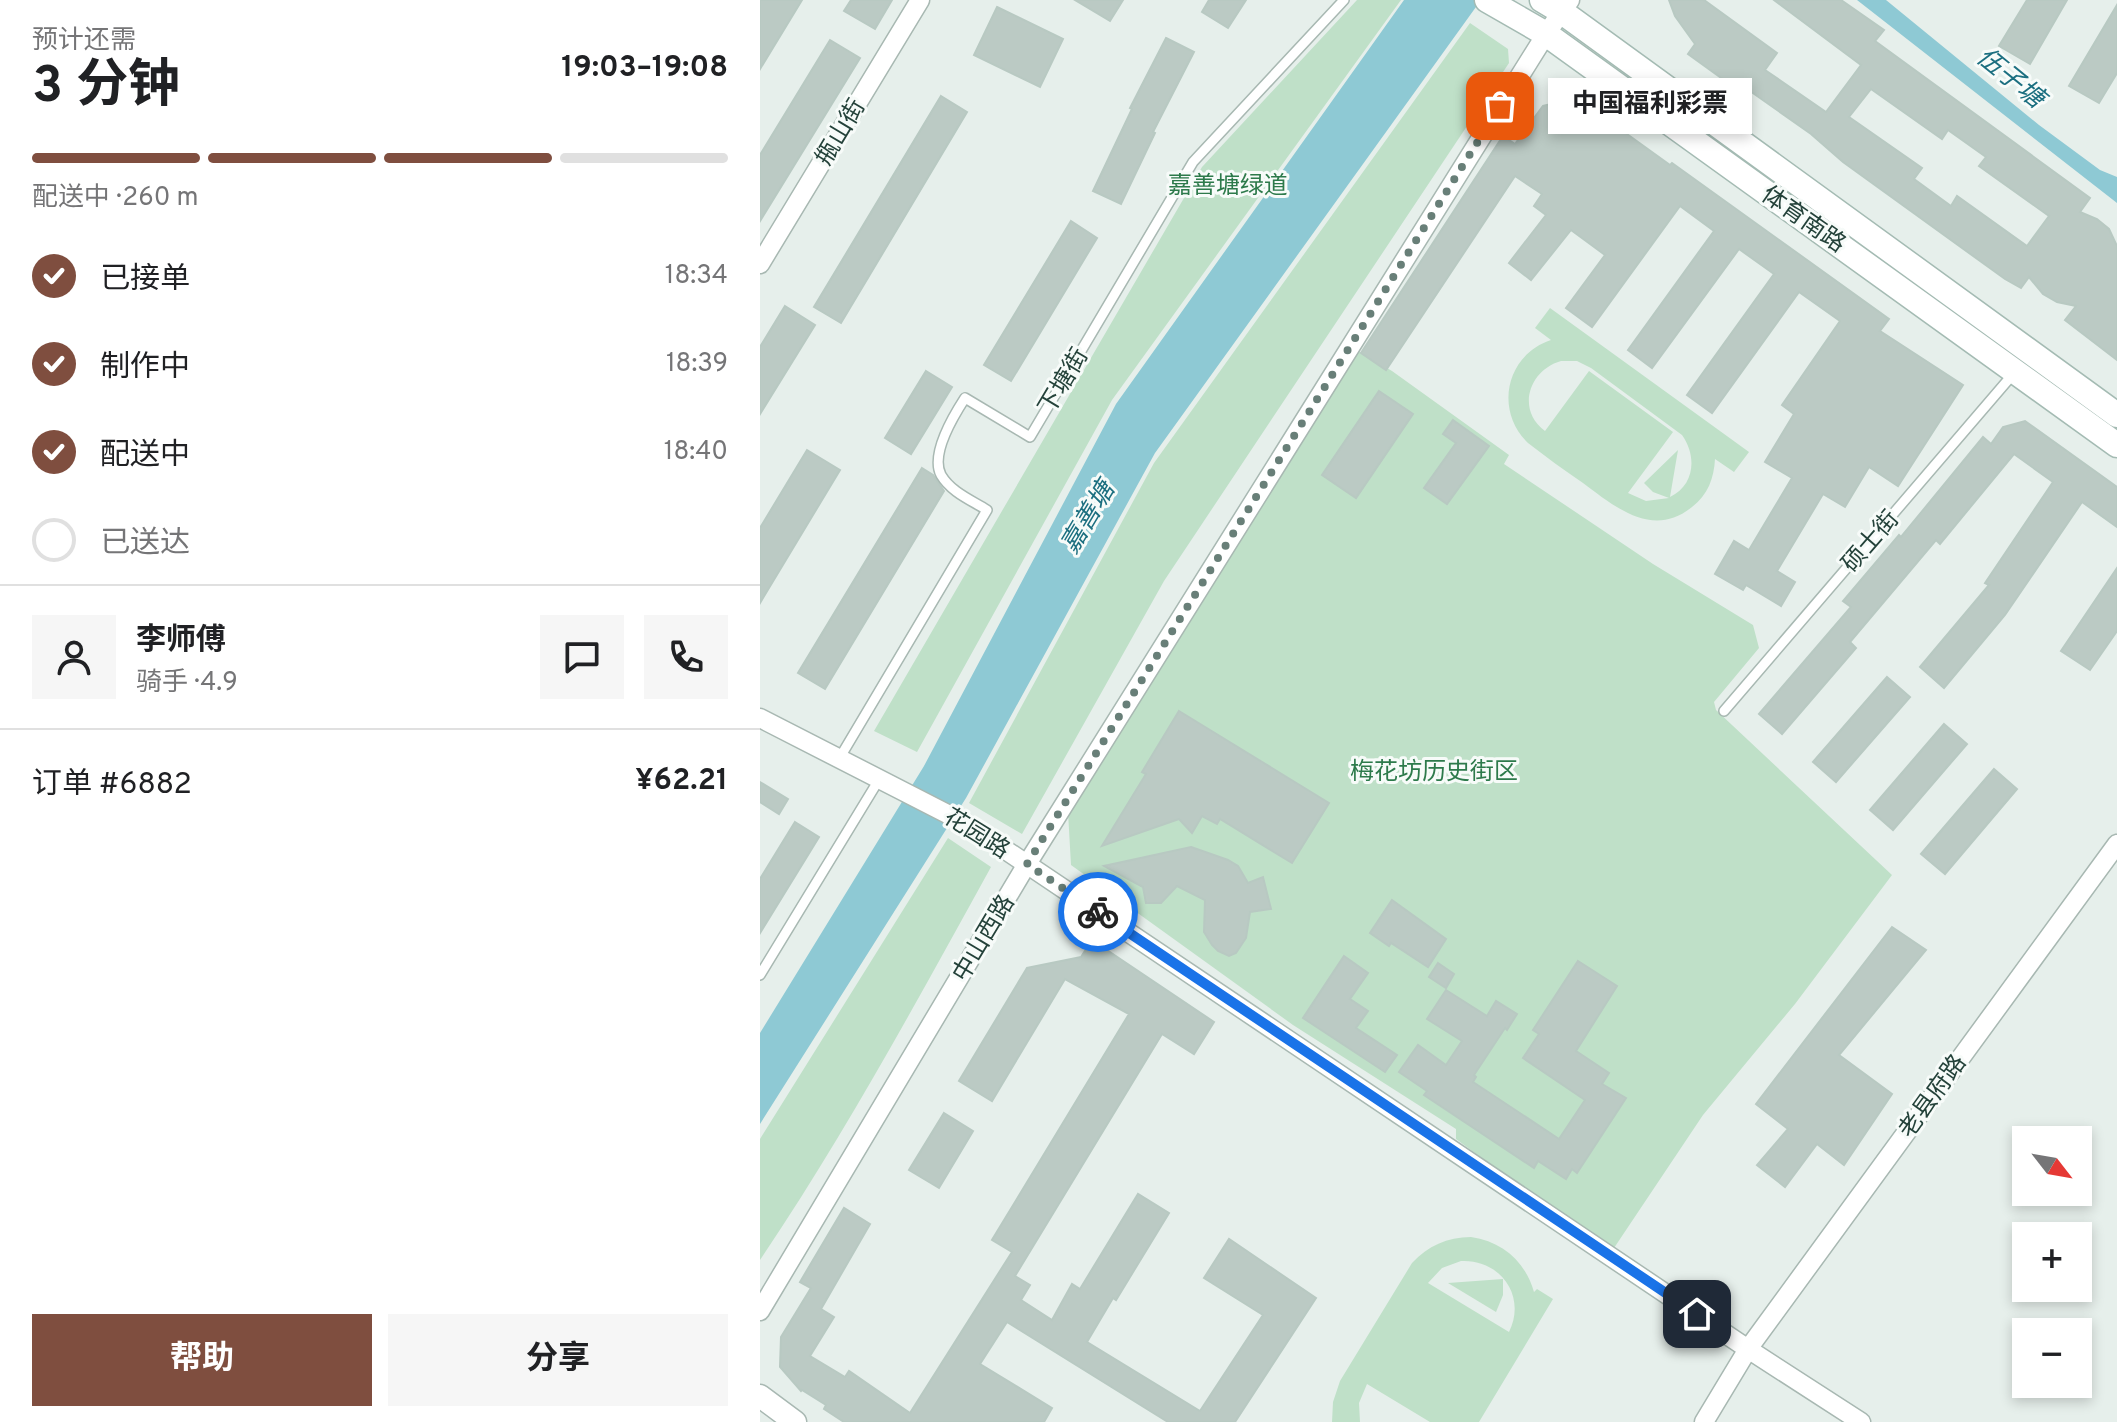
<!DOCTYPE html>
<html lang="zh">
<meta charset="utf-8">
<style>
:root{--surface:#fff;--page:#f6f6f6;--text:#202124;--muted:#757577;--line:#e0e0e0;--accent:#7f4e3f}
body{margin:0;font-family:Overpass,"Noto Sans SC",sans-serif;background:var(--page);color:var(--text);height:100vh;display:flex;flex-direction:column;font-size:30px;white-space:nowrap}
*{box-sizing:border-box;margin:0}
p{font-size:26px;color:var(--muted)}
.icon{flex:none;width:44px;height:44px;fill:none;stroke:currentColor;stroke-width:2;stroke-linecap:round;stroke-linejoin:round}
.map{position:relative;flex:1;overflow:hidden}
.side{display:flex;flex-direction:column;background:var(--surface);width:760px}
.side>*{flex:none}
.needle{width:52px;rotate:121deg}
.tools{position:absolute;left:1252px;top:1126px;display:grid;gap:16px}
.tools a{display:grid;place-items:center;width:80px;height:80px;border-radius:0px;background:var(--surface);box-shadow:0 4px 12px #0003;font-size:40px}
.pin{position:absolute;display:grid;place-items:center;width:68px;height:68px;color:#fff;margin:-34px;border-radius:16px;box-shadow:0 4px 12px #0006}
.courier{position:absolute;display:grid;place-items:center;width:80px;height:80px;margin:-40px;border:6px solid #1a73e8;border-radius:50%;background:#fff;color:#222;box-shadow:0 2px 10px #0007}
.bubble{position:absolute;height:56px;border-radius:0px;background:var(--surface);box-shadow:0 4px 12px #0003;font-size:26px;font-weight:700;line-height:56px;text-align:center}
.headline em{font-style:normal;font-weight:700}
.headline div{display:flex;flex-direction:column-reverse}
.headline{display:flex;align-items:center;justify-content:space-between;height:136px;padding:0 32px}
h1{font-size:52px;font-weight:700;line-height:60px}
.bar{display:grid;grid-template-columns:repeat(4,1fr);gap:12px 8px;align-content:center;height:96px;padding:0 32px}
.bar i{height:10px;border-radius:6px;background:var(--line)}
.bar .active{background:var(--accent)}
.bar p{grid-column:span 4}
.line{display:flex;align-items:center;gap:20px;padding:0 32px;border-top:2px solid var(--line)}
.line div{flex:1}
.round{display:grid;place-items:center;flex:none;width:84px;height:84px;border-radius:0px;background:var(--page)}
ol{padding:0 32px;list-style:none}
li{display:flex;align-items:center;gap:24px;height:88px}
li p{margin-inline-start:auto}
li .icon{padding:8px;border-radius:50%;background:var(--accent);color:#fff;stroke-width:4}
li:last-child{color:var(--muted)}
li i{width:44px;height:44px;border:4px solid var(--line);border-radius:50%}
.primary-button{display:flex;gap:16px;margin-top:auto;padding:16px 32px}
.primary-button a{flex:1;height:92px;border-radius:0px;background:var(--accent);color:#fff;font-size:32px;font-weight:700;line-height:92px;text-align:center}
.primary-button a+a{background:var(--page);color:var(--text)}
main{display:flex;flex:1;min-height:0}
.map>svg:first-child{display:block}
.green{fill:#bfe0c8;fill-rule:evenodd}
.water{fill:#8ec9d4}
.building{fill:#bbcac4;stroke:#b8c9c2;stroke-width:2;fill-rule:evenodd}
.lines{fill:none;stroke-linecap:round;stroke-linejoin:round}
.service-casing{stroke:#a8b8b2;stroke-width:12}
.minor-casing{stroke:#a8b8b2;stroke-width:21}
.tertiary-casing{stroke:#a8b8b2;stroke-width:25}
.secondary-casing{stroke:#a4bbb3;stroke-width:27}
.service{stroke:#fff;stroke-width:9}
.minor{stroke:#fff;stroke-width:18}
.tertiary{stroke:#fff;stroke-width:22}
.secondary{stroke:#fff;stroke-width:24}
.done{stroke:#687f78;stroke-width:8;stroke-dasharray:0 14.4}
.route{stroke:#1a73e8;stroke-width:10}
.labels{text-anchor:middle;stroke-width:6;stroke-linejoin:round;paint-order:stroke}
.street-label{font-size:24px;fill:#24423a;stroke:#f7fbf9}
.park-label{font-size:24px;fill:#2d7a4b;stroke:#f7fbf9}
.water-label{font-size:26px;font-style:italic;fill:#1c6f80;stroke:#f7fbf9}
</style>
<main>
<section class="side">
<div class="headline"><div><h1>3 分钟</h1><p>预计还需</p></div><em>19:03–19:08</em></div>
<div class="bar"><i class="active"></i><i class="active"></i><i class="active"></i><i></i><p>配送中 · 260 m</p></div>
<ol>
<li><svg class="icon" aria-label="check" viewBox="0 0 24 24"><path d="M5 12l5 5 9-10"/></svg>已接单<p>18:34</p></li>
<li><svg class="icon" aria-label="check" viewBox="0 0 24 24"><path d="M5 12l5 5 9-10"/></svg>制作中<p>18:39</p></li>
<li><svg class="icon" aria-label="check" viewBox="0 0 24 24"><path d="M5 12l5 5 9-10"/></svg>配送中<p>18:40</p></li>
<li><i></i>已送达</li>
</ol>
<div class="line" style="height:144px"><a class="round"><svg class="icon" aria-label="person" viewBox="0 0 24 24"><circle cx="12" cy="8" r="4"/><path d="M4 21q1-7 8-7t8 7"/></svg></a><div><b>李师傅</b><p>骑手 · 4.9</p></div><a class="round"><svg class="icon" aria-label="chat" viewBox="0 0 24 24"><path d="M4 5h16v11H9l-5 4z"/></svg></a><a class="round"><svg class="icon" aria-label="phone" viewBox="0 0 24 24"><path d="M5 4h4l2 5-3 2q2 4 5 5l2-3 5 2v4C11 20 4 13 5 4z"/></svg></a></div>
<div class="line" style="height:104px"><div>订单 #6882</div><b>¥62.21</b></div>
<div class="primary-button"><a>帮助</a><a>分享</a></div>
</section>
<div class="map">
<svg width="1357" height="1422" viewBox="0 0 1357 1422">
<rect width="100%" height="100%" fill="#e6efeb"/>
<g class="green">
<polygon points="597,0 641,0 352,400 157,752 114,731 442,167"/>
<polygon points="710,23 748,49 749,63 404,581 262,834 209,803 394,463"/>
<path d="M790,308L989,452L974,472L955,459C954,478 948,495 932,507C893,539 855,507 823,483C804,470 786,457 768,443C734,410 746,355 791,340L775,328ZM801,361H817L831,368L922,435C937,456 935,485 910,497L918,450L884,483L893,492L909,498L886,501L868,493L913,432L829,371L785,431C756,410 769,370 801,361Z"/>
<polygon points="595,349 632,371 749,455 744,464 893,564 993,625 999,648 954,702 956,710 1132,875 1035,1004 943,1115 854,1248 794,1211 696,1139 696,1129 533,1025 311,865 308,812"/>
<path d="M188,838L231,867C157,1001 85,1134 0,1260V1139Z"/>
<path d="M711,1237C743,1242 765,1261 774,1292L777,1289L793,1299L719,1422H670L607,1384L599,1403L600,1422H572L573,1402L580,1381L652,1263C668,1246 687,1237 711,1237ZM701,1261C740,1259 767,1296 749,1332L668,1283L682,1268Z"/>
<polygon points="743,1279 743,1295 736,1312 688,1283"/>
</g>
<g class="water">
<polygon points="644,0 721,0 395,453 206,798 0,1124 0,1033 164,766 356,404"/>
<polygon points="1097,0 1126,0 1279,125 1340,170 1357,177 1357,203"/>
</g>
<g class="building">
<polygon points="0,0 42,0 0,69"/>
<polygon points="91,0 132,0 115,29 84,11"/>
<polygon points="315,0 363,0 350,21"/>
<polygon points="449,0 486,0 468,28 442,12"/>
<path d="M909,0H944L1017,53L1005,70L1066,112L1101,65L1014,0H1081L1124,30L1115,41L1330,198L1320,212L1337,219L1349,229L1357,246V360L1305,320L1316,306L1297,302L1283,294L1269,277L1261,288L1245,279L1083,162L1051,134L990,91L986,96L928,54L935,44L915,16ZM1111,89L1182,139L1188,130L1226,157L1219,166L1289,216L1267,246L1197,196L1191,206L1154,179L1162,168L1089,117Z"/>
<polygon points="1267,0 1307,0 1270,64 1239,46"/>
<polygon points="1357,5 1357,73 1339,103 1309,86"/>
<polygon points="237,7 303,39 280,87 214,55"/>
<polygon points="406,38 434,52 393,132 395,133 361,204 333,191 372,109 370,108"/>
<polygon points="70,40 100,58 0,221 0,155"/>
<polygon points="181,96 207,112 81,323 54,307"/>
<polygon points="817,98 910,165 912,163 1129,319 1120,331 1203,385 1138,486 1109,467 1085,507 1063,494 1017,571 1035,582 1021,606 986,585 983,590 955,574 974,541 989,550 1032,478 1005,462 1034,414 1022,405 1080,321 1039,292 952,413 927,395 1014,274 979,249 892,368 868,350 954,231 920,206 832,327 806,308 845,255 811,230 771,280 749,263 786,215 774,206 782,194 755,176 626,370 601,353 743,136 755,144 783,106"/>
<polygon points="311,221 337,238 251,381 224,365"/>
<polygon points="25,306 55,325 0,414 0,347"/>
<polygon points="166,371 192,387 151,454 125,438"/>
<polygon points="619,391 653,414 596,498 562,475"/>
<polygon points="693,420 729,446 687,504 664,488 696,443 683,434"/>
<polygon points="1265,421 1357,487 1357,527 1322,502 1245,615 1184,688 1160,667 1229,585 1225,583 1293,482 1254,454 1180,544 1176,540 1090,642 1096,648 1022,734 999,714 1091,607 1083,601 1139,535 1141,537 1223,437 1231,444 1243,427"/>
<polygon points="47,450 80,470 0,603 0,528"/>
<polygon points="162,468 173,475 184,491 65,689 38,673"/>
<polygon points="1357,568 1357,631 1330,670 1301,651"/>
<polygon points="1127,677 1150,697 1076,782 1053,762"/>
<polygon points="419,711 569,803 532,863 460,819 457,824 442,816 432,833 419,819 342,846 386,774 382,772"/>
<polygon points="1184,724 1207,744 1133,830 1110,810"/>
<polygon points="1234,769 1257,789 1185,874 1161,854"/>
<polygon points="0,782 28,799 19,814 0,802"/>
<polygon points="35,822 59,837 0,933 0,879"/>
<polygon points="431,847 468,860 478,866 488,883 503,877 511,909 490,912 486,938 476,953 469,956 458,951 452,945 444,932 445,900 417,886 401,903 386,903 383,887 344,866"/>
<polygon points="632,900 686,939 668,967 631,943 629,946 610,933"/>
<polygon points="1132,927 1166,950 1079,1055 1132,1094 1084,1165 1057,1144 1025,1187 997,1165 1028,1129 996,1104"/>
<polygon points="332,940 454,1022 434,1054 402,1034 255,1276 270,1285 261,1300 292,1320 312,1284 320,1289 378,1194 409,1213 356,1300 353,1298 327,1342 440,1411 503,1315 444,1278 469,1239 556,1298 475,1422 408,1422 247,1322 220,1364 292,1408 284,1422 84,1422 64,1409 66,1405 42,1390 41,1391 20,1367 21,1337 51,1288 40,1282 84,1208 110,1224 61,1309 74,1317 50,1356 85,1377 89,1371 150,1413 252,1252 232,1240 369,1014 305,979 232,1101 199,1081 267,968 321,957"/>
<polygon points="584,956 608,973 590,999 608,1011 596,1028 637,1055 625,1072 543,1018"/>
<polygon points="818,961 857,986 816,1051 849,1073 842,1084 866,1098 817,1173 812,1169 806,1179 778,1161 774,1168 664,1095 667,1091 639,1072 658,1045 686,1065 702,1041 667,1019 686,990 727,1016 736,1001 757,1014 747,1030 745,1028 714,1075 716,1077 713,1082 799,1139 825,1100 763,1058 779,1034 773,1030"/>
<polygon points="678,963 694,974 686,988 669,977"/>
<polygon points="184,1113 213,1131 179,1188 149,1170"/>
</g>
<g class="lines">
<g class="service-casing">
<g id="service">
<polyline points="964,711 1254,373"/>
<path d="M79,759L227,510C211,500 191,492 181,475C170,454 194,415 205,398L270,437L433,162L584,0"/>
<polyline points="0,975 120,778"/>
</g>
</g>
<g class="minor-casing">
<g id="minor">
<polyline points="0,264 160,0"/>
<polyline points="0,718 207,824 988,1349 1101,1422"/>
<polyline points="0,1311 267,864 786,34 810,0"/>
<polyline points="944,1422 988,1349 1357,844"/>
</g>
</g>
<g class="tertiary-casing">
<polyline id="tertiary" points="0,1396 35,1422"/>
</g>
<g class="secondary-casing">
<g id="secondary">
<polyline points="727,0 786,34 1357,445"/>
<polyline points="782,0 802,12 1357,415"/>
</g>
</g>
<use href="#service" class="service"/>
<use href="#minor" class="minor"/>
<use href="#tertiary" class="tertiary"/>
<use href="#secondary" class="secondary"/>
</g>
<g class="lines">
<polyline class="done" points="338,912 267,864 740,106"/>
<polyline class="route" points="338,912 937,1314"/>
</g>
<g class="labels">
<g class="street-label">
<text transform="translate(80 132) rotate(-59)" y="8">甁山街</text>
<text transform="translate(1044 219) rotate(35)" y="8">体育南路</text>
<text transform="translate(303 381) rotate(-59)" y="8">下塘街</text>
<text transform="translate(1110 541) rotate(-49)" y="8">硕士街</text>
<text transform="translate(217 833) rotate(32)" y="8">花园路</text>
<text transform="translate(223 938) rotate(-59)" y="8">中山西路</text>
<text transform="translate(1172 1096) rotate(-54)" y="8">老县府路</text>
</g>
<g class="park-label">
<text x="468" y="193">嘉善塘绿道</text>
<text x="674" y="779">梅花坊历史街区</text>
</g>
<g class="water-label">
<text transform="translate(1251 77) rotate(39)" y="9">伍子塘</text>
<text transform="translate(327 517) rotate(-59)" y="9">嘉善塘</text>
</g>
</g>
</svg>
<div class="tools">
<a><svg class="needle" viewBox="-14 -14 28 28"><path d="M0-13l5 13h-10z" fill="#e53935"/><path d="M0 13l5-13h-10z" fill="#757577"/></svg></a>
<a>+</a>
<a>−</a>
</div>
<div class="pin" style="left:740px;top:106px;background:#ea580c"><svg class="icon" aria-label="bag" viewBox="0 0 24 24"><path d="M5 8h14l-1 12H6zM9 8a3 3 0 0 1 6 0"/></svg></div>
<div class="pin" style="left:937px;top:1314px;background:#1f2937"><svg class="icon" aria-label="home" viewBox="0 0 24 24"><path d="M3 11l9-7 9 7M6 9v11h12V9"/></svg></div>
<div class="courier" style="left:338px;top:912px"><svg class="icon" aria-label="bike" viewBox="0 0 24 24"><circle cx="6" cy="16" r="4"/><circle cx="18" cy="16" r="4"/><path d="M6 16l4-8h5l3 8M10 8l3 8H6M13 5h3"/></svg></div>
<div class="bubble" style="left:788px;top:78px;width:204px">中国福利彩票</div>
</div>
</main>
